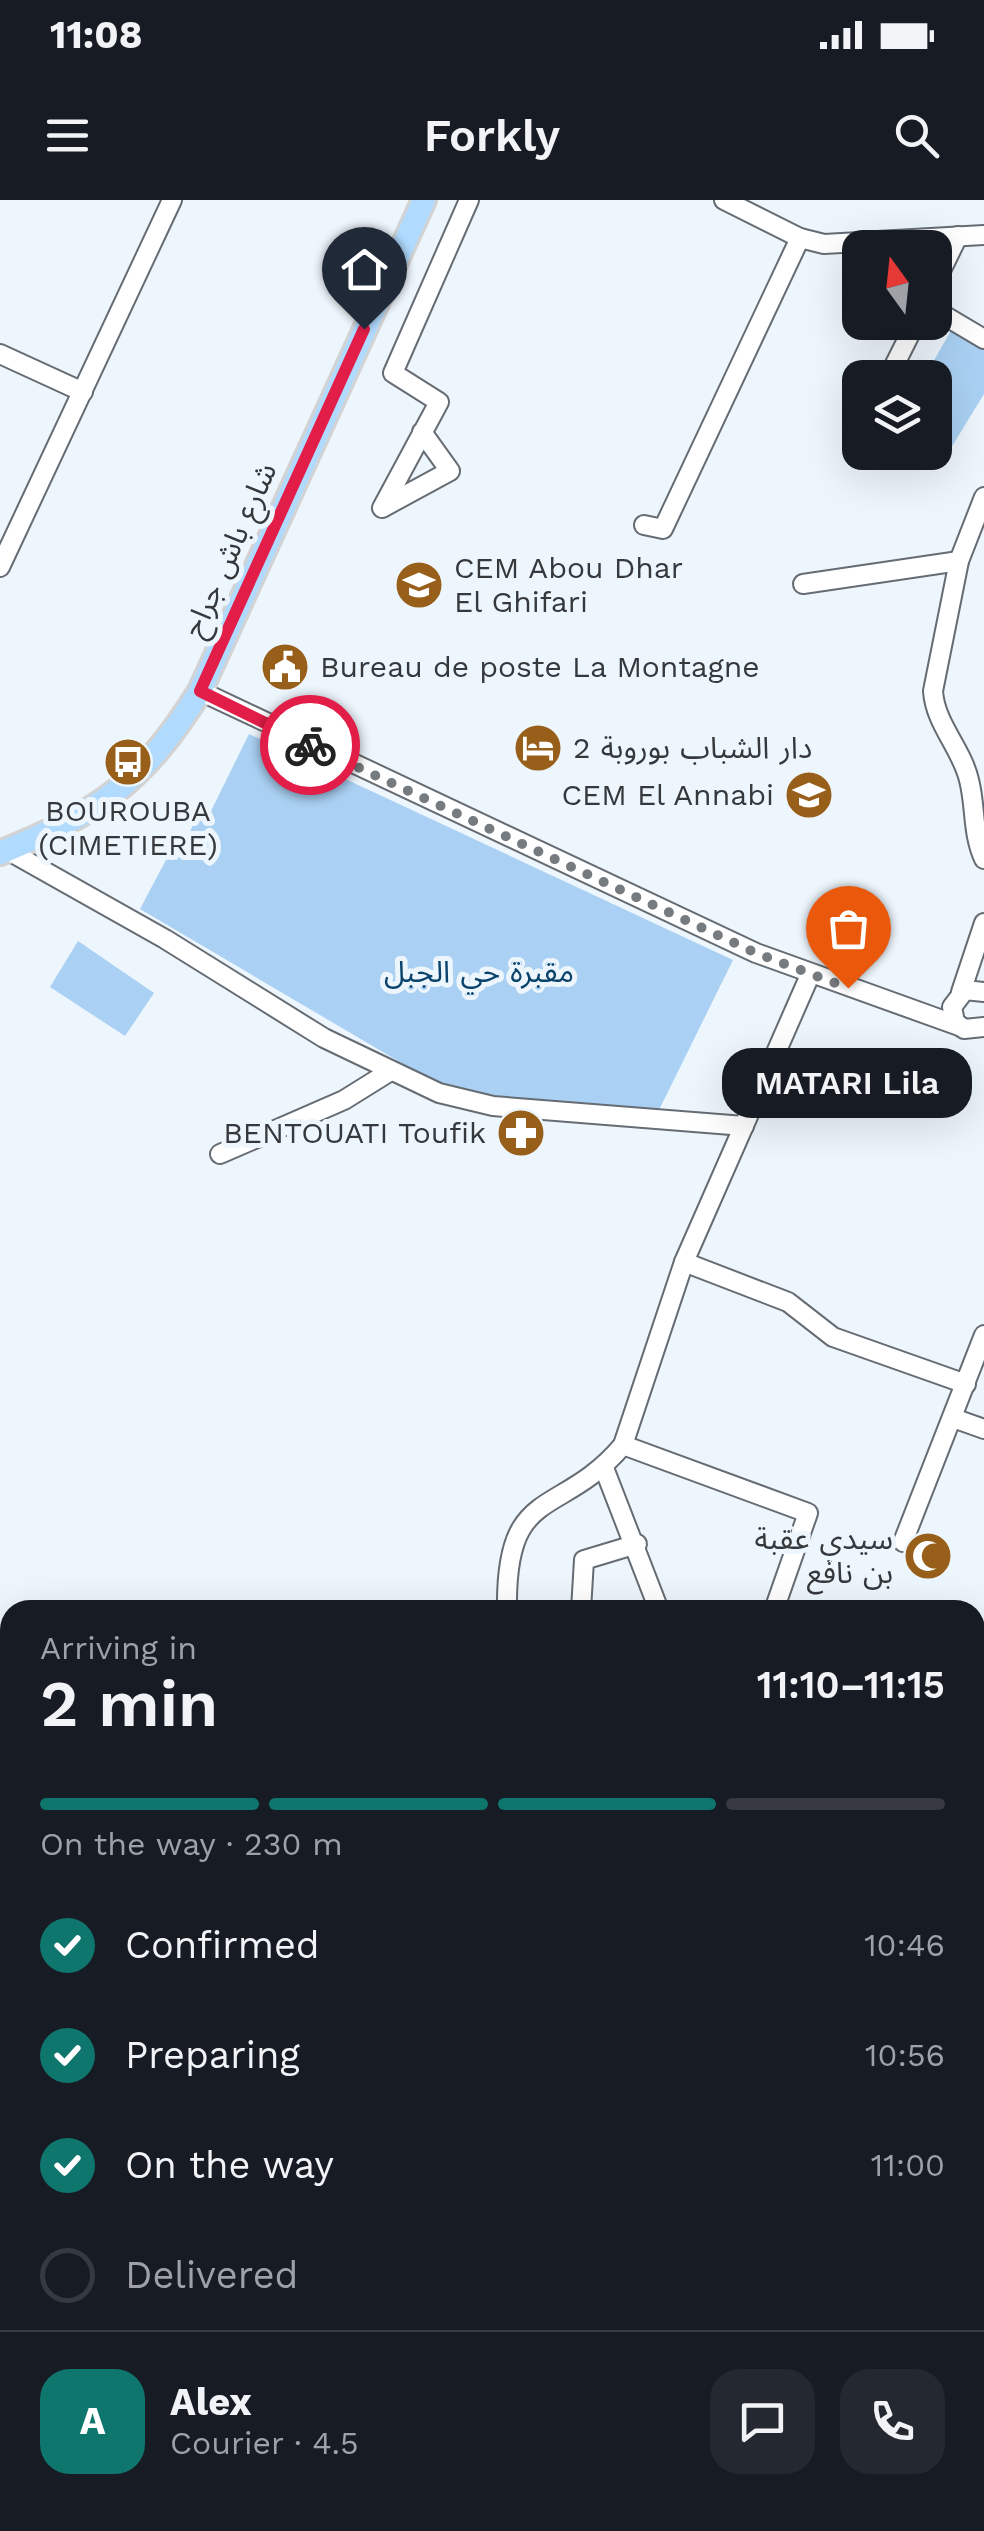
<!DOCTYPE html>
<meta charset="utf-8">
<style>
:root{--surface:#171b24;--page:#242831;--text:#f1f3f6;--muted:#9ea1a6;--line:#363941;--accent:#0f766e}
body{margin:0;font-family:"Work Sans","Noto Sans Arabic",sans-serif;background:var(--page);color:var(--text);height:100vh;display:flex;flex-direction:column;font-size:38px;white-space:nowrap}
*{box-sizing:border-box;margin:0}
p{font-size:32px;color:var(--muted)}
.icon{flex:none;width:55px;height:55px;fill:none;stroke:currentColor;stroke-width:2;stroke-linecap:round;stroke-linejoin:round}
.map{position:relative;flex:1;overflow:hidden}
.drawer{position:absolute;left:0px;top:1400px;width:985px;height:932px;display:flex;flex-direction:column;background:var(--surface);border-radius:30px 30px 0 0;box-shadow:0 10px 40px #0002}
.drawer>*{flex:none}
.needle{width:65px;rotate:345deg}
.fabs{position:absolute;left:842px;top:30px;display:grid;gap:20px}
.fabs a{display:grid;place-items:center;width:110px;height:110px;border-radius:20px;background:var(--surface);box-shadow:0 10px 40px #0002;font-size:50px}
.pin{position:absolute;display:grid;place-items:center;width:85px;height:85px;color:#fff;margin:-102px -42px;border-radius:50% 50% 50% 0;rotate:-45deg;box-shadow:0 0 10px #0007}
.pin .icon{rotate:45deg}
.courier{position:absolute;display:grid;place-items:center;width:100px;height:100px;margin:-50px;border:8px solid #e11d48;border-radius:50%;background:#fff;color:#222;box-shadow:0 2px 12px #0007}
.bubble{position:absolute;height:70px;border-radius:30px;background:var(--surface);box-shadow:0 10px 40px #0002;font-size:32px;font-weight:600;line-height:70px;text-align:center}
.head em{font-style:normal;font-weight:600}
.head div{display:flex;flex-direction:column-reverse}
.head{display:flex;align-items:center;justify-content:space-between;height:170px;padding:0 40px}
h1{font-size:65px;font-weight:600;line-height:75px}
.bar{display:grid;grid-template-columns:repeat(4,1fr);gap:15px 10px;align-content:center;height:120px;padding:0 40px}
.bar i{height:12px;border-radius:8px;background:var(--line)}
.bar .on{background:var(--accent)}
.bar p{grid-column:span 4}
.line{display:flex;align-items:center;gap:25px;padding:0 40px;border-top:2px solid var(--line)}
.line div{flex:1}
.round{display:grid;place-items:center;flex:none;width:105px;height:105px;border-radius:30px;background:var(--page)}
ol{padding:0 40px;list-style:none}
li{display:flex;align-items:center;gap:30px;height:110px}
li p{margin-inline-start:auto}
li .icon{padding:10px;border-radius:50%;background:var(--accent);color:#fff;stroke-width:4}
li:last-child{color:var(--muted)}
li i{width:55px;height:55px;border:5px solid var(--line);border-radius:50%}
.status{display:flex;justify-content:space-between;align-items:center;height:70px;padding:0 50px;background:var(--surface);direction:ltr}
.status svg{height:28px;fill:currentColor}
header{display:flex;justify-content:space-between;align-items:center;height:130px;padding:0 40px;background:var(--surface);font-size:45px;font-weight:600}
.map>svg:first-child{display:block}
.green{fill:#aad1f3}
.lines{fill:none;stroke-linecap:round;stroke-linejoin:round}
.minor-casing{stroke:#656c73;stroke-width:22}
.major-casing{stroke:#d3d3d4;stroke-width:28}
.highway-casing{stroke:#d3d3d4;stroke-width:32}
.minor{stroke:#fff;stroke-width:18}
.major{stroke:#b0dafe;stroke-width:22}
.highway{stroke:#7bc1fd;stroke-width:28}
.done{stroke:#767b80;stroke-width:10;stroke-dasharray:0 18}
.route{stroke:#e11d48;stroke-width:12}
.labels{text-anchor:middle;stroke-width:10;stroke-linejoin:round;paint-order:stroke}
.street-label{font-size:30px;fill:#36393c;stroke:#eef6fd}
.poi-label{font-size:30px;fill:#36393c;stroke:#eef6fd;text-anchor:start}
.park-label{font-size:30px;fill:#0a436b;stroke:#eef6fd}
</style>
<div class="status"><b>11:08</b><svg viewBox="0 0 49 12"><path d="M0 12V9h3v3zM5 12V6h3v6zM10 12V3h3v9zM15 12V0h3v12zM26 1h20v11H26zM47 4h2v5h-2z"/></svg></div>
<header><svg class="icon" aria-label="menu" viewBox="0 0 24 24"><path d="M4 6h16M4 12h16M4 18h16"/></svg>Forkly<svg class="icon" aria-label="search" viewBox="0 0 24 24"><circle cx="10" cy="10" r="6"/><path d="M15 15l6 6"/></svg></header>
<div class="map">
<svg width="984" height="2331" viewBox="0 0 984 2331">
<rect width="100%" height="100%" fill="#eef6fd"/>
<g class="green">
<polygon points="953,127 984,144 984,194 951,248 935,238 935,178 924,178"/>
<polygon points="249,534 733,760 659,910 477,895 432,881 140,709 168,656 177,660 197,616 208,617"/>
<polygon points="78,741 154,793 125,836 50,787"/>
<polygon points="10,2051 10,2178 0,2180 0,2053"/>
</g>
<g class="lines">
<g class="minor-casing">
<g id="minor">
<polyline points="724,0 800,38 824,44 984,35"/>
<polyline points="935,83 958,36"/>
<polyline points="935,110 984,139"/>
<polyline points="0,154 83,192"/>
<polyline points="888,178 916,122"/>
<polyline points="422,232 450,271 382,308 439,202 393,173 469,0"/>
<path d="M984,297L959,361L933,491C935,524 962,549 969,580C976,607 972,633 984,659"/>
<polyline points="644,325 663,329 800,38"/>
<polyline points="0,367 172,0"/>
<polyline points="803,384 959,361"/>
<polyline points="200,491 756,753 959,826"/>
<polyline points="7,650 165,739 324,838 439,893 493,906 744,926"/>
<polyline points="961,792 984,723"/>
<polyline points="984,792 965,790 952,807 955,822 964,829 984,827"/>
<polyline points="220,954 344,900 389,872"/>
<polyline points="684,1062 788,1102 833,1137 966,1184"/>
<polyline points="953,1218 984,1229"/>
<polyline points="623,1245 808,1313 774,1410"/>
<polyline points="604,1268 659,1410"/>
<polyline points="903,1342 984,1135"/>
<path d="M507,1410C505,1282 560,1320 623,1245L684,1062L810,775"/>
<polyline points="581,1410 584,1360 637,1344"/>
<polyline points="975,1569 984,1573"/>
<polyline points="975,1792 984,1795"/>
</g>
</g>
<g class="major-casing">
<path id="major" d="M0,653C99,612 142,584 200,491L424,0"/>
</g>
<g class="highway-casing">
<g id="highway">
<polyline points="975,2204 984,2209"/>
<polyline points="975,2226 984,2233"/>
<polyline points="785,2322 786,2331"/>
<polyline points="0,2331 91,2331"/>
<polyline points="646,2331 663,2322"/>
</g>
</g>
<use href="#minor" class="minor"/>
<use href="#major" class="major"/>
<use href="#highway" class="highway"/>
</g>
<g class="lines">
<polyline class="done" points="310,545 756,753 848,788"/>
<polyline class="route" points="310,545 200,491 364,129"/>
</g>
<defs>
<g id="school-disc" transform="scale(2.5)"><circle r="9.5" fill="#985f1b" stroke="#eef6fd"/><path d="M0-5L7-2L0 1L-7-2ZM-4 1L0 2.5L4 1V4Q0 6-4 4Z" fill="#fff"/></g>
<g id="civic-disc" transform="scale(2.5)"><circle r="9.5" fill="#985f1b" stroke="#eef6fd"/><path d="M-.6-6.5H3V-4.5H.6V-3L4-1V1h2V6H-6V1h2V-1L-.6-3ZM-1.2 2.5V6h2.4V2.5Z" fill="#fff"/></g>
<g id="hotel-disc" transform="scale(2.5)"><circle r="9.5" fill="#985f1b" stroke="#eef6fd"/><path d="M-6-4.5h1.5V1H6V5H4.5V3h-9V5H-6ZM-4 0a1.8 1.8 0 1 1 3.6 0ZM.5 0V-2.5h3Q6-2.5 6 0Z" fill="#fff"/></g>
<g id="bus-disc" transform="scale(2.5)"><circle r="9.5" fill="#985f1b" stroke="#eef6fd"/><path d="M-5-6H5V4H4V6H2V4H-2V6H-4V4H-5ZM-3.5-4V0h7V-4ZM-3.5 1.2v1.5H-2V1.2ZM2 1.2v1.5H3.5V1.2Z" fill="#fff"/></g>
<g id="pharmacy-disc" transform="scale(2.5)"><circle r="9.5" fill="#985f1b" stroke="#eef6fd"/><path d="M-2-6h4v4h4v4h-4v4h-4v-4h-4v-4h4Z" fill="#fff"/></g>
<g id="mosque-disc" transform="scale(2.5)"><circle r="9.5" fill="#985f1b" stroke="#eef6fd"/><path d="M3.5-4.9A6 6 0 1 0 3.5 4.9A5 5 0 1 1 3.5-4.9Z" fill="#fff"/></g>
</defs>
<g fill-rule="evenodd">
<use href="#school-disc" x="419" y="385"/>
<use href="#civic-disc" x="285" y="467"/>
<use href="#hotel-disc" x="538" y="548"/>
<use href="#bus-disc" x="128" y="562"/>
<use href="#school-disc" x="809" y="595"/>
<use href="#pharmacy-disc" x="521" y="933"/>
<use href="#mosque-disc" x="928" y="1356"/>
</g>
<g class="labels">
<g class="street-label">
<text transform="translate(230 350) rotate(-66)" y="10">شارع باش جراح</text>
</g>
<g class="poi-label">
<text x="454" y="378">CEM Abou Dhar<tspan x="454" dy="34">El Ghifari</tspan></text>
<text x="320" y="477">Bureau de poste La Montagne</text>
<text x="573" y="558">دار الشباب بوروبة 2</text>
<text x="774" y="605" text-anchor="end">CEM El Annabi</text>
<text x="128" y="621" text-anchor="middle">BOUROUBA<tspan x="128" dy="34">(CIMETIERE)</tspan></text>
<text x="486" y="943" text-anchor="end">BENTOUATI Toufik</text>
<text x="893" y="1349" text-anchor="end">سيدي عقبة<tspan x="893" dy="34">بن نافع</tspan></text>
</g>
<g class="park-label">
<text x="479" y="782">مقبرة حي الجبل</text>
</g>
</g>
</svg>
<div class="fabs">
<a><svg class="needle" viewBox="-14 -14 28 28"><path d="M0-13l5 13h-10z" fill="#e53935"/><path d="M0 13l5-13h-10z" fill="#9ea1a6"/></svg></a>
<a><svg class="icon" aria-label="layers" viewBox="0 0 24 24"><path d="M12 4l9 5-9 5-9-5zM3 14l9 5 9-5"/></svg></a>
</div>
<div class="pin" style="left:848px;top:788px;background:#ea580c"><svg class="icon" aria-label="bag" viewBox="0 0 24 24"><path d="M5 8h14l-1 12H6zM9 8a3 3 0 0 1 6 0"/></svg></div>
<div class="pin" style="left:364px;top:129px;background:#1f2937"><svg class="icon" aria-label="home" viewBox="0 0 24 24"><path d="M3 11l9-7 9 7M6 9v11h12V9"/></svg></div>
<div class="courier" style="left:310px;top:545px"><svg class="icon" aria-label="bike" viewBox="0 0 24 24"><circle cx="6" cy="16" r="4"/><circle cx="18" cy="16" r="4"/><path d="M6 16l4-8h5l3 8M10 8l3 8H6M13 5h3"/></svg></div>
<div class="bubble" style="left:722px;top:848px;width:250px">MATARI Lila</div>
<section class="drawer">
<div class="head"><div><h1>2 min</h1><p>Arriving in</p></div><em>11:10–11:15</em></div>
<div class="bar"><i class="on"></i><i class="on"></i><i class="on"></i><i></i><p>On the way · 230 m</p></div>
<ol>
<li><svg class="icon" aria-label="check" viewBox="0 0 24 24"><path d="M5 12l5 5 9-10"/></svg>Confirmed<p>10:46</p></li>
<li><svg class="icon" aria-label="check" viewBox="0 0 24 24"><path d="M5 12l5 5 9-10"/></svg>Preparing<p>10:56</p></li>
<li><svg class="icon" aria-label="check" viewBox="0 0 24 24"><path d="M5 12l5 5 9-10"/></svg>On the way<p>11:00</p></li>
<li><i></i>Delivered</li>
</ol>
<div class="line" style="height:180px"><b class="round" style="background:var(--accent);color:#fff">A</b><div><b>Alex</b><p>Courier · 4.5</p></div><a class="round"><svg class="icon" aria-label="chat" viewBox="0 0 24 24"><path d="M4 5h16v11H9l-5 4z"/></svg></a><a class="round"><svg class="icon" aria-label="phone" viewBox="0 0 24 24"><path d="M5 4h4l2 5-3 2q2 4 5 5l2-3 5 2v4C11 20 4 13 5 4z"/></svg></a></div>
</section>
</div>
